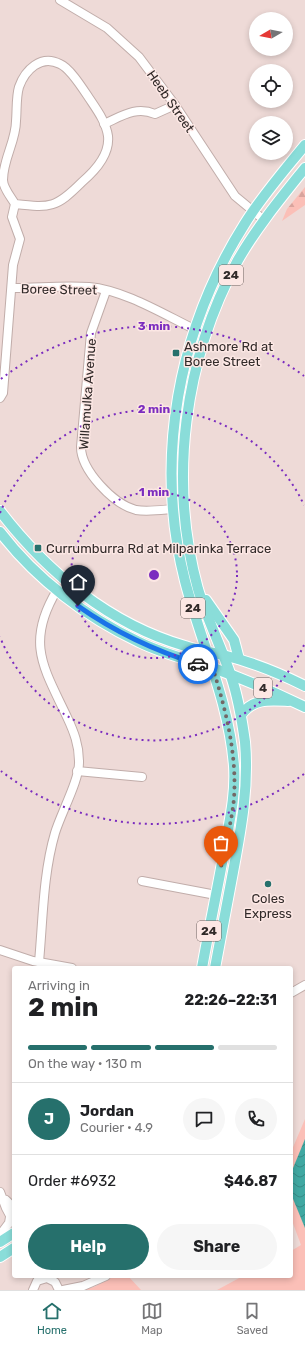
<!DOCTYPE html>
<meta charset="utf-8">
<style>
:root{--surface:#fff;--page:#f6f6f6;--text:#202124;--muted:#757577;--line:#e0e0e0;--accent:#26706c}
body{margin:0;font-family:Rubik,sans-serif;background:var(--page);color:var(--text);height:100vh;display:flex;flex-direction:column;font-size:15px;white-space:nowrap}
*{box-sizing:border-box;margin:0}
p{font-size:13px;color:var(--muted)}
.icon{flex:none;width:22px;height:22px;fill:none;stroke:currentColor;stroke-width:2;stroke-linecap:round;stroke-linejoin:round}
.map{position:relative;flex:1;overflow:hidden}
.sheet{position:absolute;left:12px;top:966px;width:281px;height:312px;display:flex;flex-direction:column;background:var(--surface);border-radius:4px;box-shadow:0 2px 6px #0003}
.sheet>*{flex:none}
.needle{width:26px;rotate:260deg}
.controls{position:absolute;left:249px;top:12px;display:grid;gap:8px}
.controls a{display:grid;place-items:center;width:44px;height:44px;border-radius:50%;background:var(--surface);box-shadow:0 2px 6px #0003;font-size:20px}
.pin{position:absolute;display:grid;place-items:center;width:34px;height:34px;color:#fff;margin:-41px -17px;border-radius:50% 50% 50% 0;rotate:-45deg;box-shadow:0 0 4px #0007}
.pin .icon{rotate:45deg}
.courier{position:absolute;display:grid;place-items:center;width:40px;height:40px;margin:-20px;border:3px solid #1a73e8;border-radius:50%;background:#fff;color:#222;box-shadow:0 1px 5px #0007}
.headline em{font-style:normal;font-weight:700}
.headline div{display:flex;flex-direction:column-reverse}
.headline{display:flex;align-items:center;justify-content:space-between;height:68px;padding:0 16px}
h1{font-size:26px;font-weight:700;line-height:30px}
.bar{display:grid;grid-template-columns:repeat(4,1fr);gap:6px 4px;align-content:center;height:48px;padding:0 16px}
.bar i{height:5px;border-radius:3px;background:var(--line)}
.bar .current{background:var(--accent)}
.bar p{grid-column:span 4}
.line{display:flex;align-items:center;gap:10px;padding:0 16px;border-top:1px solid var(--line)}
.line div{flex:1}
.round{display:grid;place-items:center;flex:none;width:42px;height:42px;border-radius:21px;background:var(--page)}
.button{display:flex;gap:8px;margin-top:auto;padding:8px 16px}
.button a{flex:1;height:46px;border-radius:24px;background:var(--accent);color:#fff;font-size:16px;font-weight:700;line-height:46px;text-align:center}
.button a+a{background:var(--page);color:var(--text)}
.menu{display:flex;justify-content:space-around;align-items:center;height:56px;border-top:1px solid var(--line);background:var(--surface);font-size:11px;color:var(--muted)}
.menu a{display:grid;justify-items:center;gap:2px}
.menu .current{color:var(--accent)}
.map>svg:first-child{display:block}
.green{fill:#fbbfb7}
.forest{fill:url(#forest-firs)}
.water{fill:url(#water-waves)}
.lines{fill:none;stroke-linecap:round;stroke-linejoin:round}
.minor-casing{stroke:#c1adaa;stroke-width:10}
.major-casing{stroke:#fff;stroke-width:12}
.minor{stroke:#fff;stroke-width:8}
.major{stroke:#8addd9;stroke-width:10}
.done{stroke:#736866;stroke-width:4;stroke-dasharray:0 7.2}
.route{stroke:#1a73e8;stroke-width:5}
.ring{fill:none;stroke:#7b2cbf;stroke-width:2;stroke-dasharray:2 4}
.poi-dot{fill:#26706c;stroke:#fce7e4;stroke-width:1.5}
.labels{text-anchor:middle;stroke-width:3;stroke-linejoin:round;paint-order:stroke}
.shield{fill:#fce7e4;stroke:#6e6361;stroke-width:1}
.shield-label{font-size:12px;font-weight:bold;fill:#312a29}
.street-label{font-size:13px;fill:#312a29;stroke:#fce7e4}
.poi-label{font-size:13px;fill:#312a29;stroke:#fce7e4;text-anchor:start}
.centre{fill:#7b2cbf;stroke:#fce7e4;stroke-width:2}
.ring-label{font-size:12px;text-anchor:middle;font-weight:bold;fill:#7b2cbf;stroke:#fce7e4;stroke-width:3;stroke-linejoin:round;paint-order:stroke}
</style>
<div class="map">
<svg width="305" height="1290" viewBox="0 0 305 1290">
<defs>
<pattern id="forest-firs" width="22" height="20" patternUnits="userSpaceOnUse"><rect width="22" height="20" fill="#fbbfb7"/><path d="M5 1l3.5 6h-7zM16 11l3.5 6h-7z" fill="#d8a49d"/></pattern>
<pattern id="water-waves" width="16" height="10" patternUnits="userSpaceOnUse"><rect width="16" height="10" fill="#40a8a2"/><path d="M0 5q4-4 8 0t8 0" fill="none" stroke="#368984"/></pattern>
</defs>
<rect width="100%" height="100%" fill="#eedad7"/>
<g class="green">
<polygon points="305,1119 305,1290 217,1290 243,1276 291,1276 291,1251 301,1245 291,1218 291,1152"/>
<polygon points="114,1276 128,1276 141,1290 82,1290 94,1287"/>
</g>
<polygon class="forest" points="305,187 305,205 282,221 287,209"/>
<polygon class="water" points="305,1139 305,1228 291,1194 291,1173"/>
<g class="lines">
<g class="minor-casing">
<g id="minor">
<polyline points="60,0 107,28 139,57 175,105 235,196 264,220"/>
<path d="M104,124C122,116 136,106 155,114L175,105"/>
<path d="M12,288C38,288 64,285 89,287C124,290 163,314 194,329"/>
<path d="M106,291L91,333L81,447C81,470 113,504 136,510C147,512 161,510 173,509"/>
<path d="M0,398L3,393L13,265L20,239L12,217L15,204C11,197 3,188 3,180C3,159 16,141 16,121C17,110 16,97 19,87C25,70 41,54 60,64C70,68 83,89 89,98C97,110 106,122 108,136C110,155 95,171 82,182C56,208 51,208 15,204"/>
<polyline points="77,771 142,777"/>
<polyline points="142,881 216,895"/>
<polyline points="0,950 33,961 72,968"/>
<path d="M39,962C43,919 43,874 55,833C61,813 80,779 79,761C79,745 74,732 67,717C44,668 25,643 57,590"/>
<polyline points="291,993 305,985"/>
<polyline points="0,1192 6,1208 14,1223"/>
<polyline points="6,1200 14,1208"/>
<polyline points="0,1235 9,1223 10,1217"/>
<polyline points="33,1290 37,1281 47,1278 55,1282 59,1290"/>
<polyline points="63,1290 83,1286 106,1276"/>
</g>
</g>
<g class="major-casing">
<g id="major">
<path d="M0,511C47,572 109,624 185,646C197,650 210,652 223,655C252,662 279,673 305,686"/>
<path d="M0,532C36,579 86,617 139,642C163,654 190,660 216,669C246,680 276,693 305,707"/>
<polyline points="206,600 234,640 239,659"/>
<path d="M241,715C253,698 270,700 288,701"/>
<path d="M202,968C209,929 217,891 224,852C229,823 236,795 234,766C229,701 201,643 185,581C154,459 178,330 244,225C261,197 284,171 305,145"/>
<path d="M215,968C221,936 227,904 233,872C241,829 249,787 245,742C242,720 238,697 231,676C221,646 207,619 198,589C168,480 184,359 238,260C257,227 281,198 305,168"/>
<polyline points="0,1242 14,1233"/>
<polyline points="0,1257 14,1248"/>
</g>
</g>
<use href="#minor" class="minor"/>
<use href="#major" class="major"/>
</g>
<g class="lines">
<path class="done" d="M198,664L213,669C226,710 237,755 234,798C232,821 225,845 221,867"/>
<path class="route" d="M78,606C115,632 155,651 198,664"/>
</g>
<g class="ring">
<circle cx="154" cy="575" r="83"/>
<path d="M304 645A166 166 0 0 1 0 637M0 513A166 166 0 0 1 304 505"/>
<path d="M304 774A249 249 0 0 1 1 771M1 379A249 249 0 0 1 304 376"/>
</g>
<g class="poi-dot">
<rect x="172" y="349" width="8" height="8" rx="2"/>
<rect x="34" y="544" width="8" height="8" rx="2"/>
<circle cx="268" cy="884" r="4"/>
</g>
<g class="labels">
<g class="shield">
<rect x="219" y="265" width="24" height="20" rx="3"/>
<rect x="181" y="598" width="24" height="20" rx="3"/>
<rect x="254" y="678" width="18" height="20" rx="3"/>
<rect x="197" y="921" width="24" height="20" rx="3"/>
</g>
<g class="shield-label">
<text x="231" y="279">24</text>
<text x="193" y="612">24</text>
<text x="263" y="692">4</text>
<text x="209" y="935">24</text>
</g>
<g class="street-label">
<text transform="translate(171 101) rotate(55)" y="5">Heeb Street</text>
<text transform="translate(59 289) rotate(1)" y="5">Boree Street</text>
<text transform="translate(87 394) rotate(-86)" y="5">Willamulka Avenue</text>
</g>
<g class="poi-label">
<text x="184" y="351">Ashmore Rd at<tspan x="184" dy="15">Boree Street</tspan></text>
<text x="46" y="553">Currumburra Rd at Milparinka Terrace</text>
<text x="268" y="903" text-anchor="middle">Coles<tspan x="268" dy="15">Express</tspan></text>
</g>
</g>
<circle cx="154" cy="575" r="6" class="centre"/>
<g class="ring-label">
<text x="154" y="330">3 min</text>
<text x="154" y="413">2 min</text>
<text x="154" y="496">1 min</text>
</g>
</svg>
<div class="controls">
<a><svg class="needle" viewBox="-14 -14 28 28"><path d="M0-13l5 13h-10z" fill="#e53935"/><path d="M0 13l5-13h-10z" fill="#757577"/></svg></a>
<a><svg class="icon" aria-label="locate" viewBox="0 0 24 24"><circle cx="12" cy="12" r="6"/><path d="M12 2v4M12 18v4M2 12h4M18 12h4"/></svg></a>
<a><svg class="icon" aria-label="layers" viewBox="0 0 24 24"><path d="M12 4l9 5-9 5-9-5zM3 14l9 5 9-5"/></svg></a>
</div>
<div class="pin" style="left:221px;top:867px;background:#ea580c"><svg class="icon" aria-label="bag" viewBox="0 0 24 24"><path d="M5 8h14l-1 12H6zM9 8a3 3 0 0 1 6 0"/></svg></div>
<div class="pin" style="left:78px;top:606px;background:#1f2937"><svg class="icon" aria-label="home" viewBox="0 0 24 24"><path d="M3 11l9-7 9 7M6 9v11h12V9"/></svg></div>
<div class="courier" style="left:198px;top:664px"><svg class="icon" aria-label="car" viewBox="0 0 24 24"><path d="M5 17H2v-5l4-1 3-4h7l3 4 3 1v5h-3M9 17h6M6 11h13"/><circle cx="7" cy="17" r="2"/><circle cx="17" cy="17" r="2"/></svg></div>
<section class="sheet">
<div class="headline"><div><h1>2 min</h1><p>Arriving in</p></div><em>22:26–22:31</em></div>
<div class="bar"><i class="current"></i><i class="current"></i><i class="current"></i><i></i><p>On the way · 130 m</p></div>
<div class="line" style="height:72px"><b class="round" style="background:var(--accent);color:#fff">J</b><div><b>Jordan</b><p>Courier · 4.9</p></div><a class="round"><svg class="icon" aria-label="chat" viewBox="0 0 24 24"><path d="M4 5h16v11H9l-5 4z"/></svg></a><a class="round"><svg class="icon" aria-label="phone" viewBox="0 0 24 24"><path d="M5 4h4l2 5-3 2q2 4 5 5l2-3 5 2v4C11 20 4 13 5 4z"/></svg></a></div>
<div class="line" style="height:52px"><div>Order #6932</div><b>$46.87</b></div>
<div class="button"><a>Help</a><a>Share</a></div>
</section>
</div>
<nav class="menu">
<a class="current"><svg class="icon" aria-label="home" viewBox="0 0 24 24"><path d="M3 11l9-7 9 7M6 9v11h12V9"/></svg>Home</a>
<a><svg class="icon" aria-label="map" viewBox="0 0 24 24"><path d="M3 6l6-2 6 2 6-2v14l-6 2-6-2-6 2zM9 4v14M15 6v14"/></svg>Map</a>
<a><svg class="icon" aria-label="saved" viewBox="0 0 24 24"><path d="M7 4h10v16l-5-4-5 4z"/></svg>Saved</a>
</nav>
